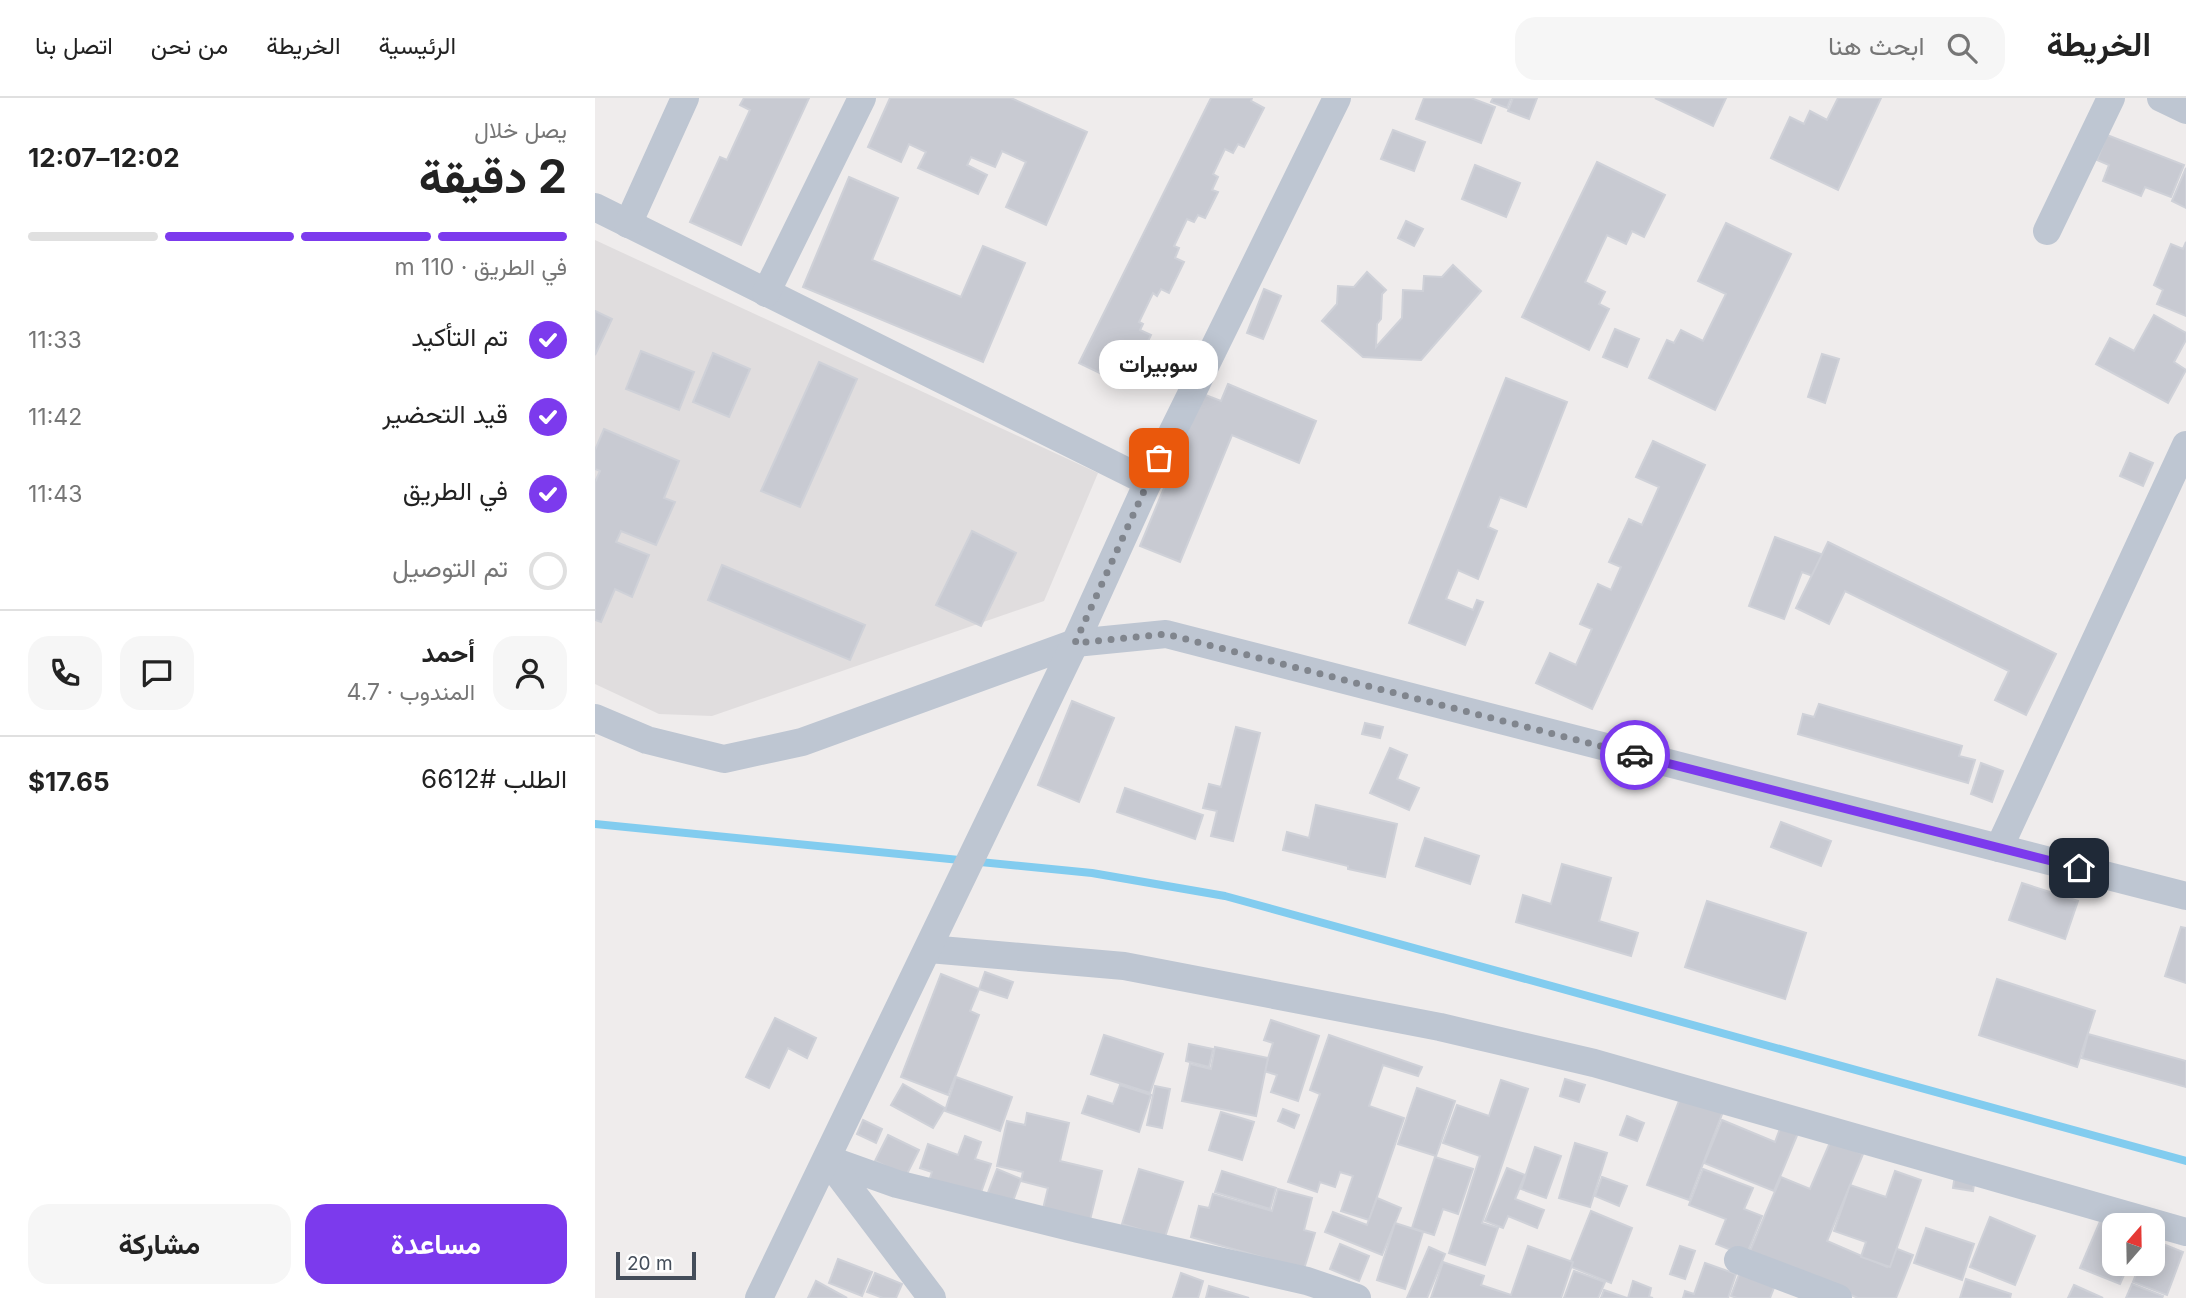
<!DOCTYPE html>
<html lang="ar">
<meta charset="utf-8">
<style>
:root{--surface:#fff;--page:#f6f6f6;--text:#222;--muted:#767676;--line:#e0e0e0;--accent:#7c3aed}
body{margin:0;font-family:Inter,Vazirmatn,sans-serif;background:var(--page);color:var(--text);direction:rtl;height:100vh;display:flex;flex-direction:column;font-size:26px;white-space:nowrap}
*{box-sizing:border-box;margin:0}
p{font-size:23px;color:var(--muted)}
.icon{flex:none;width:38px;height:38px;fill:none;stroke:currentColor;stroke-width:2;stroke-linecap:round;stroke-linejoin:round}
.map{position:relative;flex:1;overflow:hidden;direction:ltr}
.details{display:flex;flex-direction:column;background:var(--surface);width:595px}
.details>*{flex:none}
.needle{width:46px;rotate:20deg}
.tools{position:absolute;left:1507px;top:1115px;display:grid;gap:14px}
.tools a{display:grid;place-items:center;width:63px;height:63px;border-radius:14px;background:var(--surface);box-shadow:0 4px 18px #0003;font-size:35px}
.scale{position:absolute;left:21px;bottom:18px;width:80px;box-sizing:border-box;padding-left:7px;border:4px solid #444d5a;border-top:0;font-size:19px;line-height:24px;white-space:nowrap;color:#444d5a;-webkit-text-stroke:5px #fff;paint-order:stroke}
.pin{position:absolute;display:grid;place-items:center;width:60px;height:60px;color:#fff;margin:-30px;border-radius:14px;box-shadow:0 4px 10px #0006}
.courier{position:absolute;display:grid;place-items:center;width:70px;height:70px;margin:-35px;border:5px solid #7c3aed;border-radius:50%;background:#fff;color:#222;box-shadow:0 2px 9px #0007}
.bubble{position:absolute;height:49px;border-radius:21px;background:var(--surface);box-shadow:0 4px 18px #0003;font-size:23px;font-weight:700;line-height:49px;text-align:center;direction:rtl}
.head em{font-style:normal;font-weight:700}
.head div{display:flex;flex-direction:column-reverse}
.head{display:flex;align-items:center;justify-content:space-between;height:119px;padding:0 28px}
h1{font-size:46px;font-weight:700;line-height:52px}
.bar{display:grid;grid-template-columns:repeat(4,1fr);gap:10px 7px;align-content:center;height:84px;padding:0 28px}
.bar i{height:9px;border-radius:5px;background:var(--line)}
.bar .on{background:var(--accent)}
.bar p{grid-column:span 4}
.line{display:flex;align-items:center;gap:18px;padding:0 28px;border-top:2px solid var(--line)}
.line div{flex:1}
.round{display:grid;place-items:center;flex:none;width:74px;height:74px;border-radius:21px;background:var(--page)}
ol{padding:0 28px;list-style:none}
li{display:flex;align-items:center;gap:21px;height:77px}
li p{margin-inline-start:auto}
li .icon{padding:7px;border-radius:50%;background:var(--accent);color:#fff;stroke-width:4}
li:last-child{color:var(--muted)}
li i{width:38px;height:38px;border:4px solid var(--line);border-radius:50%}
.action{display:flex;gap:14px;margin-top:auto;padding:14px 28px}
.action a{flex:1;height:80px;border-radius:21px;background:var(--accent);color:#fff;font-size:28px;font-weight:700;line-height:80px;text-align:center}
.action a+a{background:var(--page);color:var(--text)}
header{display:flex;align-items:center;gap:42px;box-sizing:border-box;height:98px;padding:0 35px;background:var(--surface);border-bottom:2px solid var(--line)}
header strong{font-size:33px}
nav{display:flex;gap:38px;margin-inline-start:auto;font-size:24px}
.search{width:490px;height:63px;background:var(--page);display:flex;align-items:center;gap:18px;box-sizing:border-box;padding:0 24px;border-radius:21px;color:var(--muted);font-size:26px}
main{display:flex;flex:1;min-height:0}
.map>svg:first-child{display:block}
.education{fill:#e0ddde}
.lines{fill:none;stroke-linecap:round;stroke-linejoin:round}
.stream{stroke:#82ccef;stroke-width:8}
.building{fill:#c8cad2;stroke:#cfd1d8;stroke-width:2}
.street{stroke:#bec6d2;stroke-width:28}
.done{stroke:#80858d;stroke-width:7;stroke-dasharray:0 12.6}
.route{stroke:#7c3aed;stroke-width:9}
</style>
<header>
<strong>الخريطة</strong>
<div class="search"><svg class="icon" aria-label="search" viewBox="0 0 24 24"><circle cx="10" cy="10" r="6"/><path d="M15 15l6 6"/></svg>ابحث هنا</div>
<nav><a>الرئيسية</a><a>الخريطة</a><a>من نحن</a><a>اتصل بنا</a></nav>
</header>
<main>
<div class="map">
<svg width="1591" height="1200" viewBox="0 0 1591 1200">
<rect width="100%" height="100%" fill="#efecec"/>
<polygon class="education" points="0,142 503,375 449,503 117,618 64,616 0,586"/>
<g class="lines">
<polyline class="stream" points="0,726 497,775 630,798 1591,1063"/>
</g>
<g class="building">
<polygon points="149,0 214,0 146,147 95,124 125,59 132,62 155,12 145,7"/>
<polygon points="295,0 416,0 492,34 451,127 411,109 431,64 407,53 400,69 376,59 372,67 392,77 383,96 323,70 331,54 314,46 306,64 273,49"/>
<polygon points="616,0 657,0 656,3 669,10 649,49 643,46 638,55 630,51 618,76 623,79 617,92 623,94 610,120 603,117 599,124 592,121 579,148 584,150 580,160 589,164 574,195 566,191 562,198 558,195 544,224 548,226 545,232 556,237 541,268 532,263 528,272 523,269 517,281 484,265"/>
<polygon points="829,0 876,0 900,9 886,45 821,21"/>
<polygon points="898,0 916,0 912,10 896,4"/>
<polygon points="918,0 942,0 934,21 913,13"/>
<polygon points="1060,0 1131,0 1118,28"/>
<polygon points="1243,0 1286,0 1243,92 1176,60 1195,19 1209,26 1215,13 1232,22"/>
<polygon points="798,32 830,44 819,73 786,61"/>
<polygon points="1512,37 1589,67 1576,99 1550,89 1546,98 1508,83 1514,67 1502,62"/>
<polygon points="1002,64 1070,97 1049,139 1037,133 1031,146 1012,137 990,184 1010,194 1004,206 1014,211 994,252 927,219"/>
<polygon points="880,67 925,85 911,119 867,101"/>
<polygon points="1591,70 1591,110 1577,103"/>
<polygon points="254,79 303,100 277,162 366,199 388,148 430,165 388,264 208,189"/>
<polygon points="811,123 828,131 819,148 803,140"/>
<polygon points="1131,125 1196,156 1120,312 1054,280 1072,242 1079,245 1086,232 1108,243 1131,196 1103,183"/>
<polygon points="1591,144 1591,218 1562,206 1568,192 1559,187 1576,146 1588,151"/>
<polygon points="858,167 886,193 826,262 768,259 727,223 742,206 743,188 759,189 772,174 791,192 787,196 786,221 782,226 781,249 807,220 808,192 828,193 829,178 847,179"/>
<polygon points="669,191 686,198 668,241 652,235"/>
<polygon points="0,213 17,221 0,257"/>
<polygon points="1559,217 1591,235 1591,242 1579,264 1591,272 1573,305 1501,266 1515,240 1539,253"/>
<polygon points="1020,231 1044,241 1032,269 1008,259"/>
<polygon points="46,253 99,274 84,312 31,291"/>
<polygon points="118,255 155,271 134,319 98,304"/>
<polygon points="1227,256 1244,261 1230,305 1213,299"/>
<polygon points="224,264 262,281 205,409 166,393"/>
<polygon points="911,280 972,304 931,409 905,399 893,429 902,433 883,481 863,472 851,501 878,512 882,502 888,504 870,547 814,525"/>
<polygon points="633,286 721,323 704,365 637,337 585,464 545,448 608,296 626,303"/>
<polygon points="9,331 84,363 69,400 80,404 61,447 26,433 21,444 54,457 37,499 20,491 6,524 0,522 0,384 5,373 0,371 0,352"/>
<polygon points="1058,343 1110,367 997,611 941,585 955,555 981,567 997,531 985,526 1003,486 1016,492 1026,469 1014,464 1034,421 1047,427 1064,389 1041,379"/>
<polygon points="1535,355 1558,365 1548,388 1525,378"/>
<polygon points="377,433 421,455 386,528 341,507"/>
<polygon points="1180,439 1234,459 1226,481 1207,474 1189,521 1154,508"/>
<polygon points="1233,444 1461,556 1431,617 1400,602 1414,573 1250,493 1234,526 1201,510"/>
<polygon points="127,467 270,527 255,562 113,502"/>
<polygon points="477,603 519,620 484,704 443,687"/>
<polygon points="1224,606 1367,648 1364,658 1380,662 1373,685 1203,636 1208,616 1219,619"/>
<polygon points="770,625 788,629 785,640 767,636"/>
<polygon points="641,629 665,635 638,743 616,738 622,713 608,710 614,686 626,689"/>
<polygon points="795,650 812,657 802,681 824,690 814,712 775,695"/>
<polygon points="1386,665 1408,673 1397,704 1376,696"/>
<polygon points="530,690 608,717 600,741 522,714"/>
<polygon points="721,707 802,726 790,779 753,771 753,768 688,752 692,734 714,740"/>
<polygon points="1186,724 1236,743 1226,768 1176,749"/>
<polygon points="830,740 884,758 875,786 821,768"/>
<polygon points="967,766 1016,780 1004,823 1043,835 1036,858 921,824 928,797 956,806"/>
<polygon points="1427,785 1483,803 1470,841 1414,822"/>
<polygon points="1112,803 1211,835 1190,901 1090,869"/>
<polygon points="1586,829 1591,830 1591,885 1570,878"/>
<polygon points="390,874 418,884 412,900 384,891"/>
<polygon points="346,876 384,891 375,913 384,917 353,997 306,979"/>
<polygon points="1402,881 1500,913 1482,969 1384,937"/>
<polygon points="180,920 221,940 212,960 193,950 174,990 151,979"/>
<polygon points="676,922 724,938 703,1003 676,994 682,977 669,973 678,945 669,942"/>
<polygon points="1493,936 1591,963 1591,989 1487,960"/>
<polygon points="509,937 568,956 555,995 496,976"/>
<polygon points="734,937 827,969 823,978 788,967 774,1008 809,1020 774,1122 746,1113 758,1078 745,1074 740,1089 725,1084 722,1094 693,1084 725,996 715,992"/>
<polygon points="594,946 618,951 614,969 591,963"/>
<polygon points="620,949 673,960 661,1018 587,1003 595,966 616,971"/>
<polygon points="361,979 417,999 405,1033 350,1013"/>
<polygon points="970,981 990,987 984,1004 965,998"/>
<polygon points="906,982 933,991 887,1125 903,1130 890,1167 854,1155 885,1058 848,1045 862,1007 894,1018"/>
<polygon points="308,986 350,1010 338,1030 296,1007"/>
<polygon points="525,987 556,997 544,1034 487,1015 493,998 518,1006"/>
<polygon points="560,988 575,991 567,1030 552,1027"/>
<polygon points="822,990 860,1003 841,1058 803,1046"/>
<polygon points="1087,995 1129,1011 1094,1102 1052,1087"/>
<polygon points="688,1011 704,1017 699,1030 683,1023"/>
<polygon points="626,1014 659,1024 647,1062 614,1052"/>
<polygon points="432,1015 474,1025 465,1063 507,1073 494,1126 447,1115 453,1090 426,1083 428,1074 402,1068 412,1023 430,1027"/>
<polygon points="1032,1018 1049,1025 1042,1043 1025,1037"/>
<polygon points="268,1022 287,1031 281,1045 262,1036"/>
<polygon points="1127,1022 1180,1044 1186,1028 1203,1035 1179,1093 1109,1065"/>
<polygon points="293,1037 324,1052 311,1078 280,1063"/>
<polygon points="370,1038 386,1044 380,1061 396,1066 382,1106 332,1089 337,1074 325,1070 333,1046 363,1057"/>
<polygon points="1236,1042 1268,1056 1232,1143 1292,1169 1300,1150 1318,1157 1301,1200 1263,1200 1155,1153 1186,1079 1215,1091"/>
<polygon points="980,1045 1012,1055 995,1109 964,1100"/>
<polygon points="940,1049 966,1058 951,1100 926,1091"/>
<polygon points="840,1059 878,1071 863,1116 848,1111 839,1137 817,1130"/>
<polygon points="912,1070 930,1077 920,1101 949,1112 942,1130 913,1118 908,1130 890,1123"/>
<polygon points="402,1071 426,1081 414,1114 389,1105"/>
<polygon points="544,1071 588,1084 570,1139 527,1126"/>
<polygon points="1108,1071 1158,1090 1149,1111 1167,1118 1151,1158 1121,1146 1131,1121 1094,1107"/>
<polygon points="627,1073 681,1090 675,1111 620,1094"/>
<polygon points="1300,1073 1326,1082 1295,1169 1266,1159 1271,1144 1239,1133 1255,1087 1291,1099"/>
<polygon points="1360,1077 1380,1080 1378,1093 1358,1090"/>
<polygon points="1007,1079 1032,1088 1024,1108 1000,1098"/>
<polygon points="683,1091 717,1100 709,1132 720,1135 709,1171 596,1139 604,1108 614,1110 618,1096 677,1113"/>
<polygon points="782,1100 806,1110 787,1157 730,1134 738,1114 772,1127"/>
<polygon points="996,1113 1037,1130 1016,1185 974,1168"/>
<polygon points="1395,1119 1440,1138 1420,1187 1375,1169"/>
<polygon points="1506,1121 1519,1127 1519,1166 1534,1166 1525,1186 1485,1170"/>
<polygon points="800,1125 828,1134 810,1191 782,1182"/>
<polygon points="1331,1130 1379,1146 1367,1182 1319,1165"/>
<polygon points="1558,1142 1588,1154 1572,1197 1538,1184 1545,1166 1558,1166"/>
<polygon points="745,1146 774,1158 764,1183 735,1171"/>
<polygon points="933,1148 978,1164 966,1200 836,1200 848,1164 889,1178 886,1187 916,1197"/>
<polygon points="1085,1148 1100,1153 1090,1181 1075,1176"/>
<polygon points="834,1149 850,1156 832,1200 812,1200"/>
<polygon points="243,1161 277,1174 267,1198 234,1185"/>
<polygon points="1110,1165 1141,1176 1133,1200 1088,1200 1090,1193 1099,1196"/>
<polygon points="979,1173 1010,1184 1003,1200 969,1200"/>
<polygon points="1145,1174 1180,1187 1175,1200 1142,1200 1136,1198"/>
<polygon points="280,1175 307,1186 301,1200 288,1200 272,1194"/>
<polygon points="586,1175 608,1183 603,1200 578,1200"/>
<polygon points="1371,1181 1416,1196 1415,1200 1365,1200"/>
<polygon points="221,1183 252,1200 213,1200"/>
<polygon points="1038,1183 1056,1190 1054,1199 1058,1200 1033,1200"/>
<polygon points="1537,1186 1568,1198 1567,1200 1531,1200"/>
<polygon points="1479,1187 1508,1200 1473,1200"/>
<polygon points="614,1188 654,1200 611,1200"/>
<polygon points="1009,1192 1032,1200 1006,1200"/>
</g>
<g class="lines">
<g class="street">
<polyline points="1566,0 1591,12"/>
<polyline points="0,109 553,384"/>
<polyline points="33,126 90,0"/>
<polyline points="1452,133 1516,0"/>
<polyline points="171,195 267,0"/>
<polyline points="0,620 52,642 129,661 207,644 480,545 571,536 1591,798"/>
<polyline points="1404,750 1591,347"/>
<polyline points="334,851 529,868 845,929 999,965 1591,1134"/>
<polyline points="232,1061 302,1086 483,1131 712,1183 762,1200"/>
<polyline points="232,1061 337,1200"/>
<polyline points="1143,1162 1243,1200"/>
<polyline points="164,1200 480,545 553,384 742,0"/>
</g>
</g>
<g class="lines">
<polyline class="done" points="564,360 480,545 571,536 1040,657"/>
<polyline class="route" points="1040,657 1484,770"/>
</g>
</svg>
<div class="tools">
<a><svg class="needle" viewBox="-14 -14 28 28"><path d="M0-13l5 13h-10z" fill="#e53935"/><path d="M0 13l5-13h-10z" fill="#767676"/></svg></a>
</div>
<div class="scale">20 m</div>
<div class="pin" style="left:564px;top:360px;background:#ea580c"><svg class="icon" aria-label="bag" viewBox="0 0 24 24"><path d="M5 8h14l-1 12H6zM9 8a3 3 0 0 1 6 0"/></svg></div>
<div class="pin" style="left:1484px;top:770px;background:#1f2937"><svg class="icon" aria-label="home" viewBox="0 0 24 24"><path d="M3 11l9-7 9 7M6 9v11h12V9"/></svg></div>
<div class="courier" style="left:1040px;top:657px"><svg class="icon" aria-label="car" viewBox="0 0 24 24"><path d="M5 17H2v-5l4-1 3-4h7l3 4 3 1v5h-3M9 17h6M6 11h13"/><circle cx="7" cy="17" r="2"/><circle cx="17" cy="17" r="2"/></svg></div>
<div class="bubble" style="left:504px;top:242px;width:119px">سوبيرات</div>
</div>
<section class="details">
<div class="head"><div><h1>2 دقيقة</h1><p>يصل خلال</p></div><em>12:02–12:07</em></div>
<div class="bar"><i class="on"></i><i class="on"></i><i class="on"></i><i></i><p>في الطريق · 110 m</p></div>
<ol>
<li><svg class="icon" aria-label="check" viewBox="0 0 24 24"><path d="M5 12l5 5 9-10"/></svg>تم التأكيد<p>11:33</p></li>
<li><svg class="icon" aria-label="check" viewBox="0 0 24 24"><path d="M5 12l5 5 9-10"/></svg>قيد التحضير<p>11:42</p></li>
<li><svg class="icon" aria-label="check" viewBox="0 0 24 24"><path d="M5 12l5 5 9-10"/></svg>في الطريق<p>11:43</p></li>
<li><i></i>تم التوصيل</li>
</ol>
<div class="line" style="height:126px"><a class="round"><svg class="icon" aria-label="person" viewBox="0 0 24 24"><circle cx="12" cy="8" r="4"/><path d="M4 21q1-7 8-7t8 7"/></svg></a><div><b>أحمد</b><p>المندوب · 4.7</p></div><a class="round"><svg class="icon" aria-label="chat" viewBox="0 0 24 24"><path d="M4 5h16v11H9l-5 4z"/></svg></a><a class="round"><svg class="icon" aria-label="phone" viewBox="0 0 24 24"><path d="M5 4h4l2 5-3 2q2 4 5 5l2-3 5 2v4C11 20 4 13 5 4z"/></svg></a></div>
<div class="line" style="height:91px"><div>الطلب #6612</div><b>$17.65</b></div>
<div class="action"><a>مساعدة</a><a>مشاركة</a></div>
</section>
</main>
